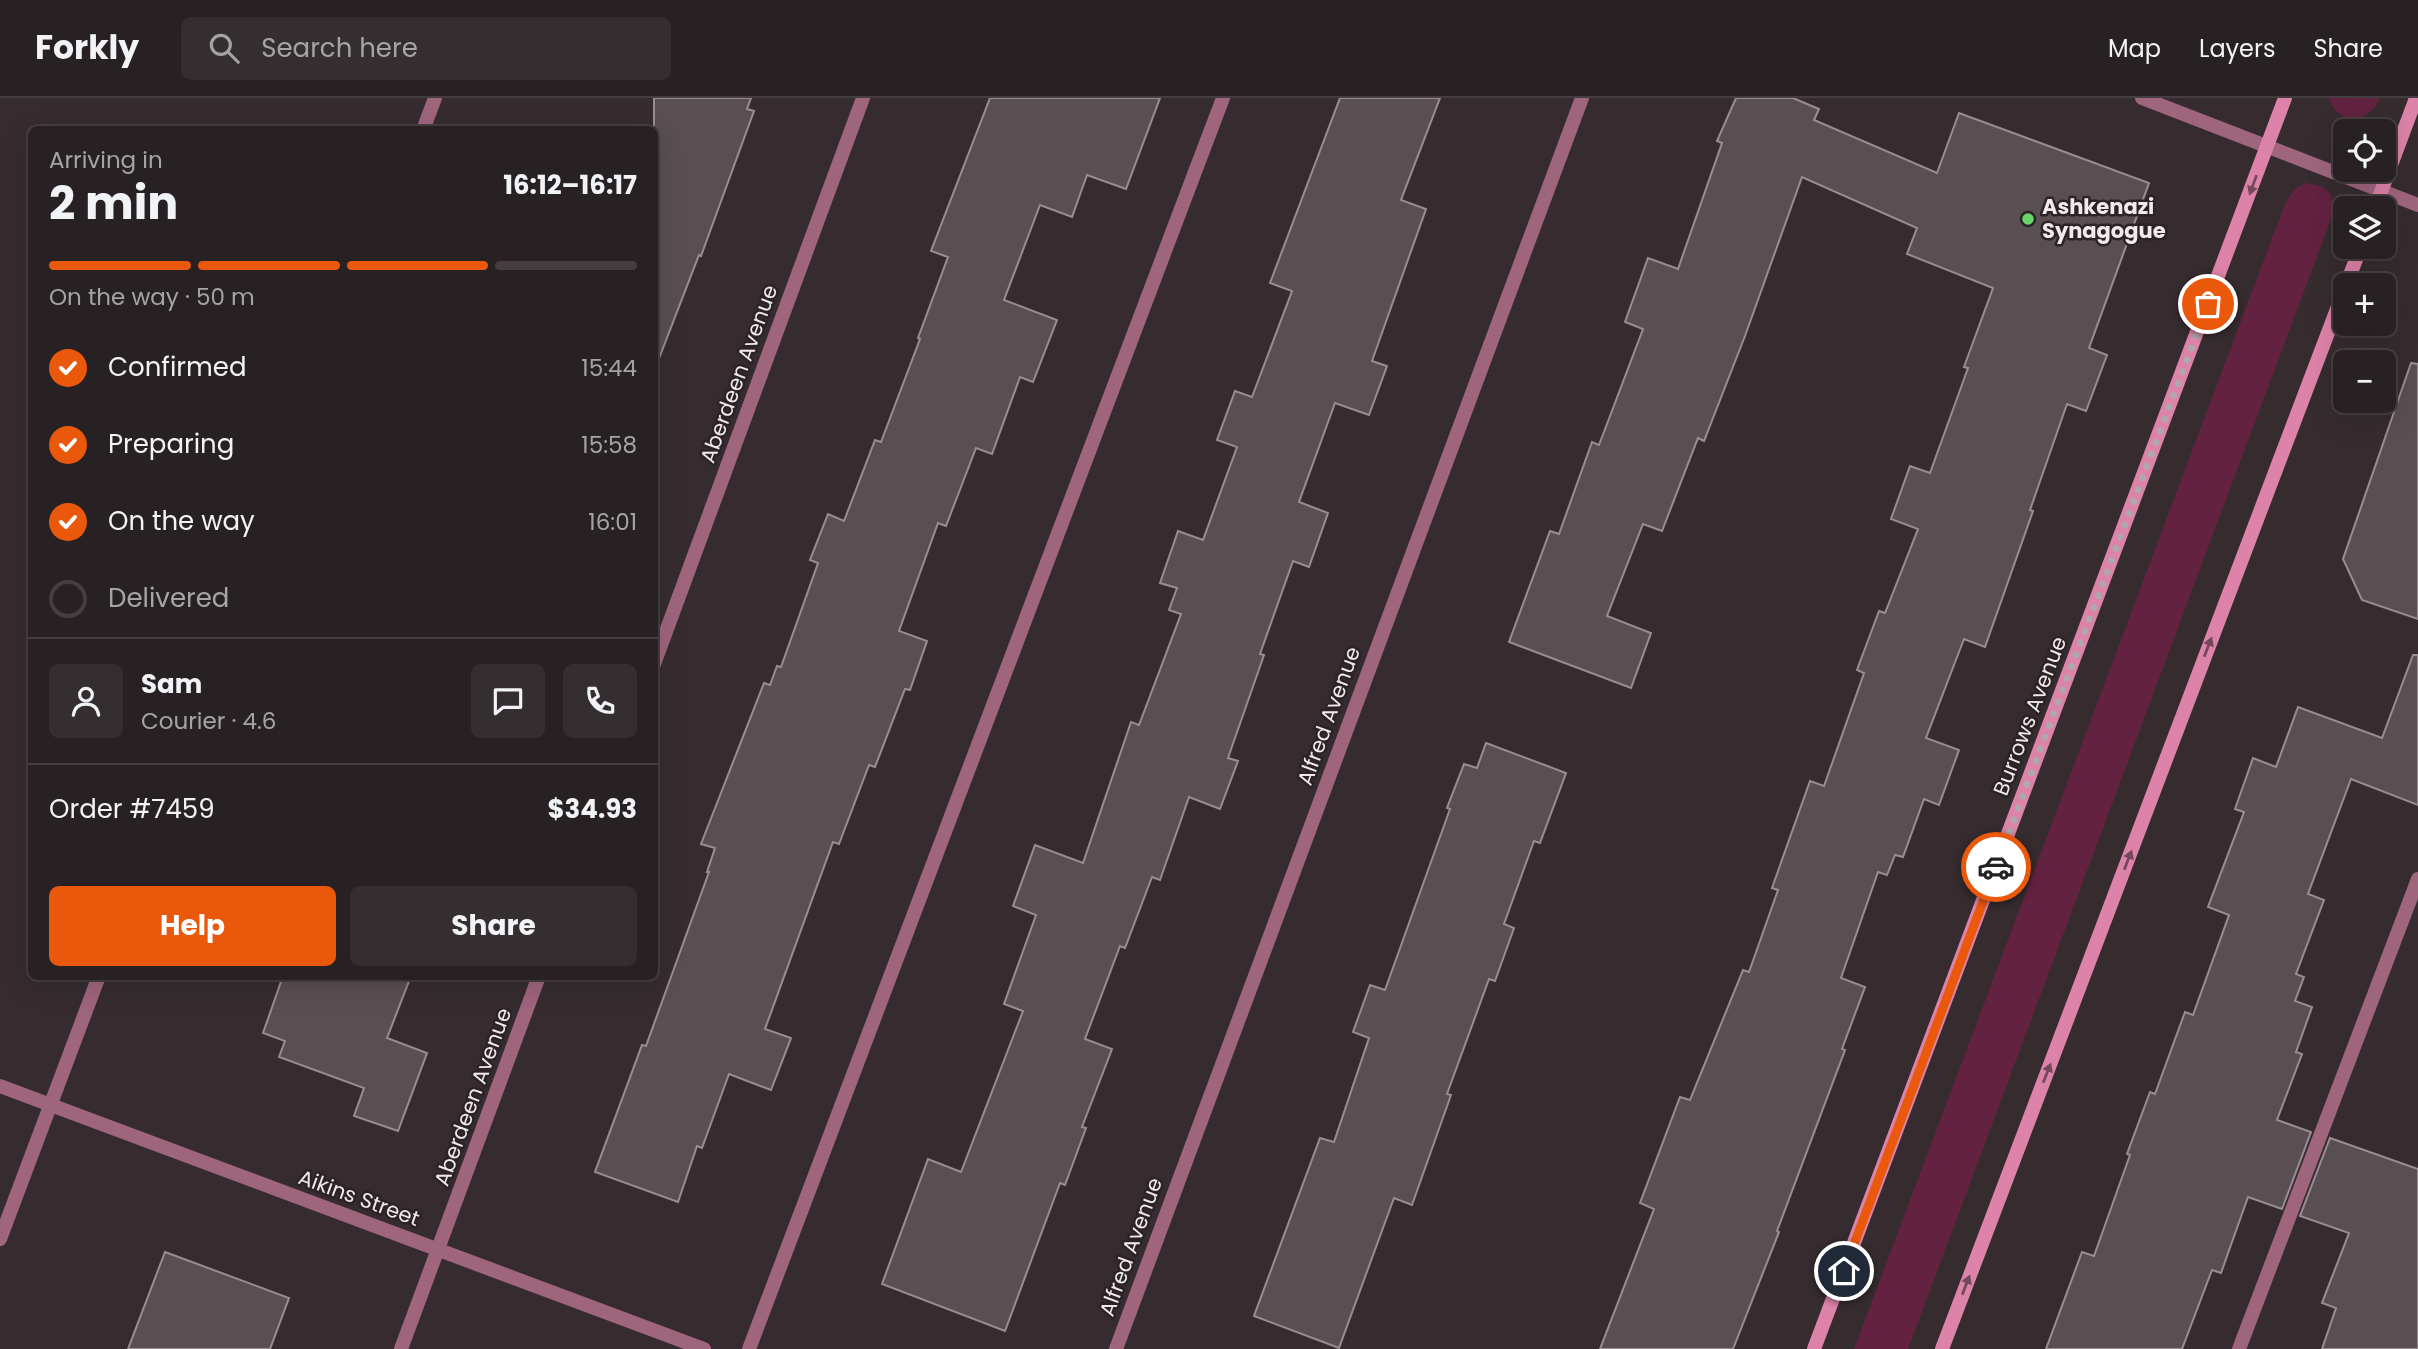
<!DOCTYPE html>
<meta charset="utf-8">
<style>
:root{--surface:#282124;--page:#342e31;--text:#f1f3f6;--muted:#a5a3a6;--line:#443e41;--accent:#ea580c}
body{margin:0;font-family:Poppins,sans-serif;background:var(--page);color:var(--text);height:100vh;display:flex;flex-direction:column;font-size:26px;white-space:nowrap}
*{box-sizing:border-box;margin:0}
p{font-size:23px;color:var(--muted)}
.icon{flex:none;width:38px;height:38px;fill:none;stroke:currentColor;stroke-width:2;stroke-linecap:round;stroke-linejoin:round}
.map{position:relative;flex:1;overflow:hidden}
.panel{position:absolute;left:28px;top:28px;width:630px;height:854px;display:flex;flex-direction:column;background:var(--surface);border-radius:10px;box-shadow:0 7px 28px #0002,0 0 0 2px var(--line)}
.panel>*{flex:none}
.tools{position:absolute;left:2333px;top:21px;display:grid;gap:14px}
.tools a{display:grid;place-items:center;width:63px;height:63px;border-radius:10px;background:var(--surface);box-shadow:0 7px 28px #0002,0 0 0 2px var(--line);font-size:35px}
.pin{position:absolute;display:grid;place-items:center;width:60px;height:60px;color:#fff;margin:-30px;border:4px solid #fff;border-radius:50%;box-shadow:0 2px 7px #0007}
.courier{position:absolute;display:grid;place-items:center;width:70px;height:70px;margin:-35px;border:5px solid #ea580c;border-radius:50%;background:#fff;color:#222;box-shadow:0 2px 9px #0007}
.summary em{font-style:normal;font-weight:700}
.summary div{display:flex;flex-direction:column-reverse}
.summary{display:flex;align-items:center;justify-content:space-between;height:119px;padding:0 21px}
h1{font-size:46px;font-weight:700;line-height:52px}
.bar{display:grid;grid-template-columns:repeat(4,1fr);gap:10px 7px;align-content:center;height:84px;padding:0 21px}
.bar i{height:9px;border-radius:5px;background:var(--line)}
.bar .on{background:var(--accent)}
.bar p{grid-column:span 4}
.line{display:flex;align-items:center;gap:18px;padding:0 21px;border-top:2px solid var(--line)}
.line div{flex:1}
.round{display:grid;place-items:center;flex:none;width:74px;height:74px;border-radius:10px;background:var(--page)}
ol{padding:0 21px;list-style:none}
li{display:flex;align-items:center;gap:21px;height:77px}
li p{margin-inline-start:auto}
li .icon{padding:7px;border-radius:50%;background:var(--accent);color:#fff;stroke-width:4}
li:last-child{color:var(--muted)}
li i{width:38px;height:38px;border:4px solid var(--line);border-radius:50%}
.cta{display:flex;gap:14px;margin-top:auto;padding:14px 21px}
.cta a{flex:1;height:80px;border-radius:10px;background:var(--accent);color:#fff;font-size:28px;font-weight:700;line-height:80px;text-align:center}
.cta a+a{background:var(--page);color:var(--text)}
header{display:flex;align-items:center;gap:42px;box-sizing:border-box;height:98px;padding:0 35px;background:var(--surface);border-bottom:2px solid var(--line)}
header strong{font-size:33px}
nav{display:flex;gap:38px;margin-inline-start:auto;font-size:24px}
.search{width:490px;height:63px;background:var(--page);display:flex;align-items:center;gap:18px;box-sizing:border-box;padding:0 24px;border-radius:10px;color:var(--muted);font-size:26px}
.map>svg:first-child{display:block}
.green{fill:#622240}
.building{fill:#594e52;stroke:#998d91;stroke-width:2}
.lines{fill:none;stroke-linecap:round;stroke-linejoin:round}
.lane{stroke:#9e657d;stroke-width:14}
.street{stroke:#9e657d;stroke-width:14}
.secondary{stroke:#dd82a8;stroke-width:14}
.oneway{fill:#73495a}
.done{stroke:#afa8aa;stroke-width:7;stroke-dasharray:0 12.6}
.route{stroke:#ea580c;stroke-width:9}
.poi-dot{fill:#66d467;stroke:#2c2326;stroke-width:2.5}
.labels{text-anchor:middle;stroke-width:5;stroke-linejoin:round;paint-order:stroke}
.poi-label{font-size:21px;font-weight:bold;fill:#f0eaec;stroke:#2c2326;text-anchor:start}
.street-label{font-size:21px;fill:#f0eaec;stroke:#2c2326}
</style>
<header>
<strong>Forkly</strong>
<div class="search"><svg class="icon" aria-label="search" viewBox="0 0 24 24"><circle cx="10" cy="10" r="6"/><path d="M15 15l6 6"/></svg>Search here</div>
<nav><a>Map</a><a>Layers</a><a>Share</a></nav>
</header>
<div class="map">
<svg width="2418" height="1251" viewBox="0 0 2418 1251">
<rect width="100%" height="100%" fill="#362c30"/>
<g class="green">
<path d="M2329,0H2380C2370,26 2337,28 2329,0Z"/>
<path d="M2305,85C2332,88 2337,98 2330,124L1908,1251H1854L2285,106L2294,92Z"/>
</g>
<g class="building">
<polygon points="654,0 751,0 747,11 754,13 701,158 699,157 658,263 654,262"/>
<polygon points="990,0 1160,0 1126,91 1087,77 1072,119 1040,107 1004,202 1057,222 1033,284 1020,279 992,356 976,350 946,428 938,425 899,533 927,543 910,592 905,591 875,669 869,667 839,746 833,744 765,931 791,940 771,992 729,976 702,1050 697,1048 678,1104 595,1074 642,947 646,948 709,774 707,774 715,750 701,746 764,585 770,587 777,568 781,569 818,465 810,462 828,416 844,423 875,342 881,344 920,241 918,240 948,159 931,153"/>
<polygon points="1340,0 1440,0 1401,102 1426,111 1372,263 1387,268 1369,317 1335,305 1299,404 1328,415 1309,469 1293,463 1260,556 1264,557 1228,660 1238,663 1220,711 1189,699 1160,782 1152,779 1125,850 1120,848 1085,941 1112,951 1082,1029 1086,1030 1065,1087 1060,1085 1005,1233 882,1186 928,1061 961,1074 1023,913 1004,906 1036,817 1013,808 1035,747 1083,765 1131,624 1139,627 1181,516 1169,512 1177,490 1160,485 1178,433 1203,442 1237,349 1217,342 1235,293 1252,299 1292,193 1270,185"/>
<polygon points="1736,0 1793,0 1819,11 1814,22 1937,75 1959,15 2149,85 2089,250 2107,257 2086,313 2067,306 2030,412 2033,413 1985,549 1964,541 1926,640 1959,652 1939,707 1924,701 1903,759 1895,757 1887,777 1878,774 1841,880 1865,889 1842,951 1845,952 1777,1133 1779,1134 1733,1251 1600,1251 1654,1111 1640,1105 1680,999 1690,1002 1743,872 1749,874 1778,792 1772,790 1810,683 1824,688 1864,575 1857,572 1879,513 1885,515 1918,431 1891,421 1910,368 1930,375 1968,270 1964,269 1993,190 1907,156 1917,130 1802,79 1745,238 1704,343 1698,340 1662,433 1643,426 1607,518 1651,535 1631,590 1509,544 1550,433 1559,436 1592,344 1599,347 1643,231 1625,224 1648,160 1678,171 1722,45 1717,43"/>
<polygon points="2411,265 2418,266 2418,521 2362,502 2343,461"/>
<polygon points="2413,557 2418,557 2418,707 2351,681 2308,796 2324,802 2296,876 2304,879 2295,903 2312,909 2296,954 2302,956 2277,1022 2311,1034 2282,1111 2248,1099 2221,1175 2212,1172 2182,1251 2046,1251 2082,1154 2094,1158 2130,1057 2127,1056 2150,994 2155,996 2185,914 2193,917 2229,817 2208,809 2244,714 2235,711 2253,660 2276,669 2298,609 2382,640"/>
<polygon points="1486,645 1566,675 1540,745 1534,743 1504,826 1514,830 1495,883 1489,881 1447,996 1451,997 1412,1107 1394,1100 1339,1250 1254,1218 1320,1040 1334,1044 1369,940 1353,934 1370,887 1385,892 1450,711 1447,710 1464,666 1477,670"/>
<polygon points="283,878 411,878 387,940 427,955 398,1033 354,1018 364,990 279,959 285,943 263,935"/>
<polygon points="2330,1040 2418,1071 2418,1251 2322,1251 2336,1210 2322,1205 2349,1135 2300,1118"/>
<polygon points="165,1154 289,1200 270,1251 128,1251"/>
</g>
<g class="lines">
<g class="lane">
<polyline points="423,32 435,0"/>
<polyline points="0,1141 99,878"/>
<polyline points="749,1251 1223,0"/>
<polyline points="2239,1251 2418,781"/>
</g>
<g class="street">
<polyline points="2142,0 2418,107"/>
<polyline points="654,566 863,0"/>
<polyline points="0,988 704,1251"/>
<polyline points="401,1251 539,878"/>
<polyline points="1116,1251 1582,0"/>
</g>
<g class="secondary">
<polyline points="2375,110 2416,0"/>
<polyline points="2346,187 2361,149"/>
<polyline points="1814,1251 2285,0"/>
<polyline points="1942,1251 2345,190"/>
</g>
</g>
<defs><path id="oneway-solid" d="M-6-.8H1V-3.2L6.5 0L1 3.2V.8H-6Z" transform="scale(1.75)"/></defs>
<g class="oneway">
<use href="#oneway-solid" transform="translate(2253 87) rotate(110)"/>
<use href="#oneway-solid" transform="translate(2208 549) rotate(-69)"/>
<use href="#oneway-solid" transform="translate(2128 762) rotate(-69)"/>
<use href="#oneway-solid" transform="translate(2047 975) rotate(-69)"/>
<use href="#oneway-solid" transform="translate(1966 1187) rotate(-69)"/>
</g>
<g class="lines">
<polyline class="done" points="1996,769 2208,206"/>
<polyline class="route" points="1844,1173 1996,769"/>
</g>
<circle class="poi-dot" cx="2028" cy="121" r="7"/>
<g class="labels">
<g class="poi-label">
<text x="2042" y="116">Ashkenazi<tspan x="2042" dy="24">Synagogue</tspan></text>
</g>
<g class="street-label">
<text transform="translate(739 276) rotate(-70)" y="7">Aberdeen Avenue</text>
<text transform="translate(1329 618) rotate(-70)" y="7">Alfred Avenue</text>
<text transform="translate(2030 618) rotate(-69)" y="7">Burrows Avenue</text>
<text transform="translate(473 999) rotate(-70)" y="7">Aberdeen Avenue</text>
<text transform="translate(359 1100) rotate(20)" y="7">Aikins Street</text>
<text transform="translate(1131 1149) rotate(-70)" y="7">Alfred Avenue</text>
</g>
</g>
</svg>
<div class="tools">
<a><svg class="icon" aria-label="locate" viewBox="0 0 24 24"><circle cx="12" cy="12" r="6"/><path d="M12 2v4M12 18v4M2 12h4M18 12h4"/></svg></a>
<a><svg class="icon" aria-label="layers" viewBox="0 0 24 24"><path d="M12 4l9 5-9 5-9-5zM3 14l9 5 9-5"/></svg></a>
<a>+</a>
<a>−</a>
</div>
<div class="pin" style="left:2208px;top:206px;background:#ea580c"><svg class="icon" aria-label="bag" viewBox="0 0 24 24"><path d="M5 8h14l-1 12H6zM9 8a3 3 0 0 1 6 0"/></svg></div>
<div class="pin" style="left:1844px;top:1173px;background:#1f2937"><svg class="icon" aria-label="home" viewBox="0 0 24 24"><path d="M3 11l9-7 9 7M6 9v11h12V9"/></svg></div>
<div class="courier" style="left:1996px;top:769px"><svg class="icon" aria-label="car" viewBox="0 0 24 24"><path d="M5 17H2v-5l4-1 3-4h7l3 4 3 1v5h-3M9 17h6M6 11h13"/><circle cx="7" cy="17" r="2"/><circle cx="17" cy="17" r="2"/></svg></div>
<section class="panel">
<div class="summary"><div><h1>2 min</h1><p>Arriving in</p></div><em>16:12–16:17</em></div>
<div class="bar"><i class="on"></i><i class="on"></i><i class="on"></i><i></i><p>On the way · 50 m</p></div>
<ol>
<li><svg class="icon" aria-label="check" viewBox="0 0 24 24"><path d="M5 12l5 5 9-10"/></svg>Confirmed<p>15:44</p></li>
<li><svg class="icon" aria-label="check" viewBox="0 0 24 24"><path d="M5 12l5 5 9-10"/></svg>Preparing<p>15:58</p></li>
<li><svg class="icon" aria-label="check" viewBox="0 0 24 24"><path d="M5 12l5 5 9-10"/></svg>On the way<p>16:01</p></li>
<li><i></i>Delivered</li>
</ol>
<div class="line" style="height:126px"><a class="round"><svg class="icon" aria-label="person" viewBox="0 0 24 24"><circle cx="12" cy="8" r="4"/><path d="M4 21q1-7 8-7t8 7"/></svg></a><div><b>Sam</b><p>Courier · 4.6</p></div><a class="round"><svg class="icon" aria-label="chat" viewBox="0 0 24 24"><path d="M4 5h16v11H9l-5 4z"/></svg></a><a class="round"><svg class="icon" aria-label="phone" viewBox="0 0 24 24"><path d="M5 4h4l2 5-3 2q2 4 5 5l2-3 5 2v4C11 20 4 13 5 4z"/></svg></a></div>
<div class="line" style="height:91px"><div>Order #7459</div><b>$34.93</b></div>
<div class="cta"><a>Help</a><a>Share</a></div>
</section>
</div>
